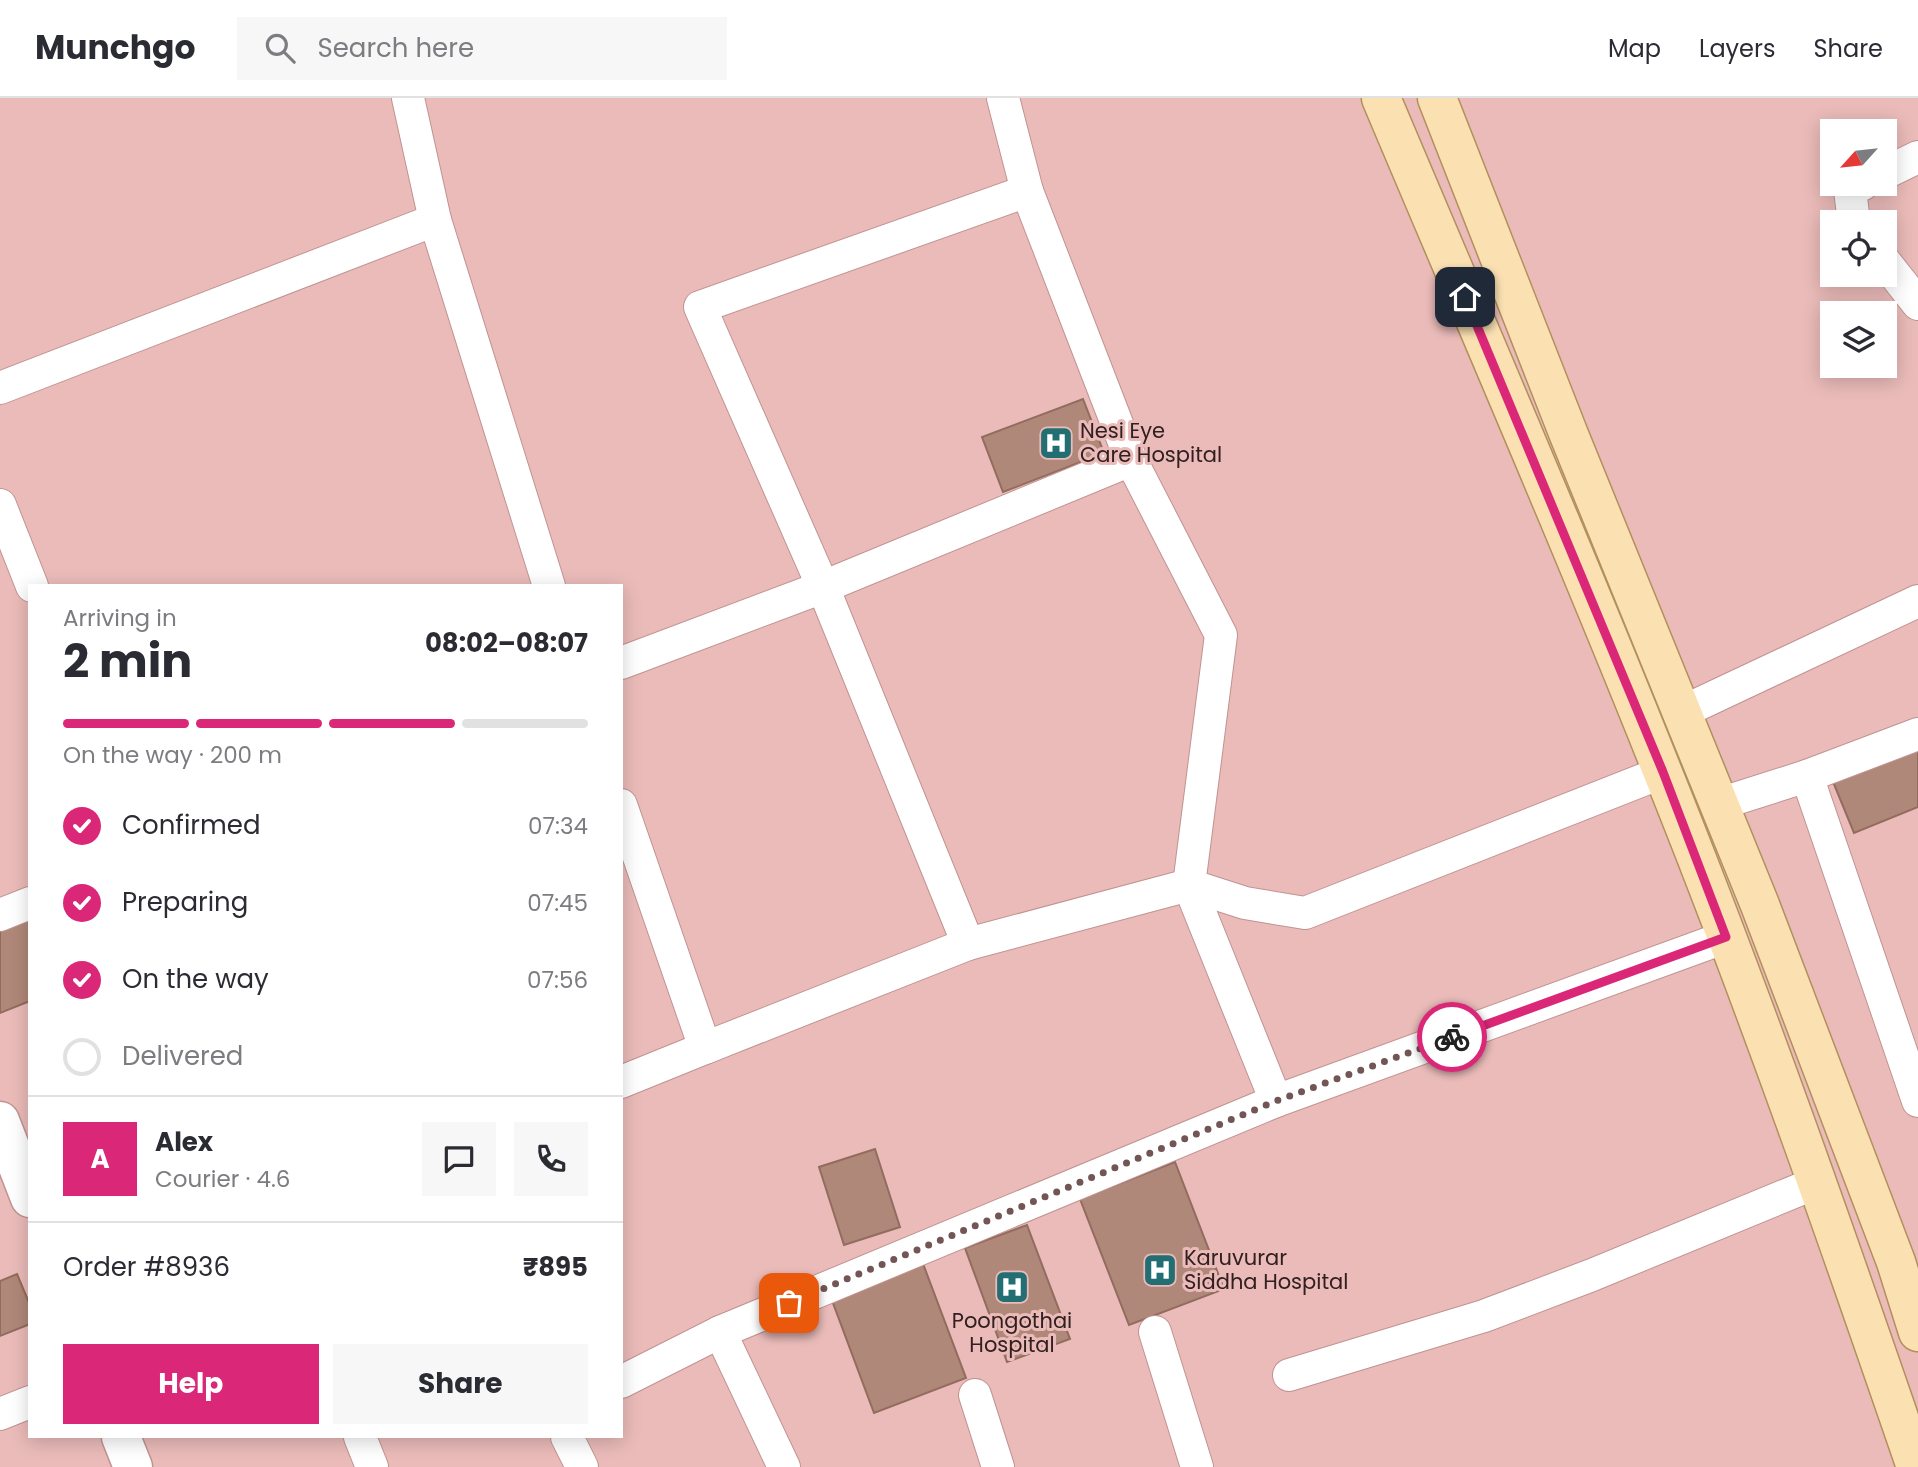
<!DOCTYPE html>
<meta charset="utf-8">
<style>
:root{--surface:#fff;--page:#f7f7f7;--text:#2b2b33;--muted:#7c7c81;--line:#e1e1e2;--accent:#db2777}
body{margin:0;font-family:Poppins,sans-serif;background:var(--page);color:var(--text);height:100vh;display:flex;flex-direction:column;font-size:26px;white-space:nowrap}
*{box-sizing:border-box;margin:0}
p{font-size:23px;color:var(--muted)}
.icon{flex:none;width:38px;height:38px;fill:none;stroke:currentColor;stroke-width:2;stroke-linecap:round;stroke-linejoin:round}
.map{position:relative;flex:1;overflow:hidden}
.drawer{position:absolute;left:28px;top:486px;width:595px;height:854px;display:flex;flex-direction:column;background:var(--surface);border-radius:0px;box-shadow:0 4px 18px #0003}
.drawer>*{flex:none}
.needle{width:46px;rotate:243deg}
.tools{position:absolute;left:1820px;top:21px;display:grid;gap:14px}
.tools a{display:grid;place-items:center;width:77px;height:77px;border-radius:0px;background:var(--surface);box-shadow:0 4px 18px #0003;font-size:35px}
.pin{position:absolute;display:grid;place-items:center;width:60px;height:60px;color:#fff;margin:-30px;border-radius:14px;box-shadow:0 4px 10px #0006}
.courier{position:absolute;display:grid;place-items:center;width:70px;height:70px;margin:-35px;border:5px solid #db2777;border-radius:50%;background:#fff;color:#222;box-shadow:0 2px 9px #0007}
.summary em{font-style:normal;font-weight:700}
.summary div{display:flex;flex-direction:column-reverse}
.summary{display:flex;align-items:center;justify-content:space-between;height:119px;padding:0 35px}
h1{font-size:46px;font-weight:700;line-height:52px}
.bar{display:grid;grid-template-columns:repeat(4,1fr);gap:10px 7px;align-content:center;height:84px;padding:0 35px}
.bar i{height:9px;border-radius:5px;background:var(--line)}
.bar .active{background:var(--accent)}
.bar p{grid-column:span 4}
.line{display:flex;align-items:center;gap:18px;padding:0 35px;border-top:2px solid var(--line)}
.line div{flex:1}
.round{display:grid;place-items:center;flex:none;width:74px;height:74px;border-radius:0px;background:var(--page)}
ol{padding:0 35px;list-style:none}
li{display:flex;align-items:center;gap:21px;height:77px}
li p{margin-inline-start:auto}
li .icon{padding:7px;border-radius:50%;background:var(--accent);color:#fff;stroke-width:4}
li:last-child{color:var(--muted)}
li i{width:38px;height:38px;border:4px solid var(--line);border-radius:50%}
.button{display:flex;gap:14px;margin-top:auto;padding:14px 35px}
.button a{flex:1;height:80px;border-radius:0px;background:var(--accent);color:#fff;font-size:28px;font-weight:700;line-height:80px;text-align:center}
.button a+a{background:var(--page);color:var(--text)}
header{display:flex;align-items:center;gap:42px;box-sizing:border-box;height:98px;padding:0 35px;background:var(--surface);border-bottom:2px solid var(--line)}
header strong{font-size:33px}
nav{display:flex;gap:38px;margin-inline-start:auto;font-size:24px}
.search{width:490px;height:63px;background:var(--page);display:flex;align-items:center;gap:18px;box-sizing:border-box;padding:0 24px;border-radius:0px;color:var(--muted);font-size:26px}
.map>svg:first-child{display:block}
.building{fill:#b08879;stroke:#926c5e;stroke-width:2}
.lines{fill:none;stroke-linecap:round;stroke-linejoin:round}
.street-casing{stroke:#c09391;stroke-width:34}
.secondary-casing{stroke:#c09391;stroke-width:41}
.primary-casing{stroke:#b2905d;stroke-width:41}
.street{stroke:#fff;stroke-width:32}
.secondary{stroke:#fff;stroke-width:38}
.primary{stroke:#fbe1b2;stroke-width:38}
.done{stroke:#725655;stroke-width:7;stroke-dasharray:0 12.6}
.route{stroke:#db2777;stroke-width:9}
.labels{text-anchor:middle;stroke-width:6;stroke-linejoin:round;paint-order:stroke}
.poi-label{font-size:21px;fill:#31201f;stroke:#eabbb9;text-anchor:start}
</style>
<header>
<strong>Munchgo</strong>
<div class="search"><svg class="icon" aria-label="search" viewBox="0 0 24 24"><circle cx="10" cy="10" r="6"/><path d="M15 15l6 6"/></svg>Search here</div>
<nav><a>Map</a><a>Layers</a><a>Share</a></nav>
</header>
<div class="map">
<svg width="1918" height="1369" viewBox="0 0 1918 1369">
<rect width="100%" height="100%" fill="#eabbb9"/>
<g class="building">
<polygon points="1083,301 1104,355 1003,394 982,339"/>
<polygon points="1918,637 1918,709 1854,735 1829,674"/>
<polygon points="30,819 30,903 0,915 0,830"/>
<polygon points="875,1051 900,1129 844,1147 819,1069"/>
<polygon points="1175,1064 1224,1191 1129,1227 1080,1101"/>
<polygon points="1027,1127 1070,1241 1007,1264 965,1150"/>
<polygon points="922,1163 966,1280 874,1315 830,1197"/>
<polygon points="17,1176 30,1207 30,1226 0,1238 0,1183"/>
</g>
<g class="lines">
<g class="street-casing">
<g id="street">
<polyline points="1003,0 1027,93"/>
<polyline points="1885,75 1918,59"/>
<polyline points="435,122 549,488"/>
<polyline points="1854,124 1850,92 1863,86"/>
<polyline points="1885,164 1918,206"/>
<polyline points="0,290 435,122 408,0"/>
<polyline points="0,407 32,488"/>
<polyline points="621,565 823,489 1131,362"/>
<polyline points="1682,614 1918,503"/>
<polyline points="1918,636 1807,678 1918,1003"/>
<polyline points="1719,706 1807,678"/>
<polyline points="621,707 705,950 968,846 823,489 700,209 1027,93 1131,362 1221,537 1189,787 1276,1003 720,1234 784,1369"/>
<polyline points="0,817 30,805"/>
<polyline points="968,846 1189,787 1245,805 1305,815 1663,674"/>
<polyline points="621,984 705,950"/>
<polyline points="1276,1003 1726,839"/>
<polyline points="1155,1234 1197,1369"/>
<polyline points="1289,1277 1484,1218 1592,1177 1818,1084"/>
<polyline points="621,1284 720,1234"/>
<polyline points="975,1297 998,1369"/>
<polyline points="0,1316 30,1304"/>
<polyline points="360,1339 372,1369"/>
<polyline points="567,1339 582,1369"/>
</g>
</g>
<g class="secondary-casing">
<g id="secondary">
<polyline points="0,1023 30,1100"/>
<polyline points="121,1339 133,1369"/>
</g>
</g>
<g class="primary-casing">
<g id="primary">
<path d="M1381,0C1476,225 1573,449 1663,675C1755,904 1836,1136 1916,1369"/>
<polyline points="1437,0 1569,337 1760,807 1896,1164 1918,1234"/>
</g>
</g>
<use href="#street" class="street"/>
<use href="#secondary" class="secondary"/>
<use href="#primary" class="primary"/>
</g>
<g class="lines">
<polyline class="done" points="789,1205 1276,1003 1452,939"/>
<polyline class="route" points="1452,939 1726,839 1663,674 1465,199"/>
</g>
<defs>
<g id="hospital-square" transform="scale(1.75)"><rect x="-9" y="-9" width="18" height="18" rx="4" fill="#236e73" stroke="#eabbb9"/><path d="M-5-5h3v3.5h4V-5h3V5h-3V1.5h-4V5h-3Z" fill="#fff"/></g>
</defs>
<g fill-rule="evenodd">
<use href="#hospital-square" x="1056" y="345"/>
<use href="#hospital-square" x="1160" y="1172"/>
<use href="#hospital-square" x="1012" y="1189"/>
</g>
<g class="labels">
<g class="poi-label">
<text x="1080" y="340">Nesi Eye<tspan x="1080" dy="24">Care Hospital</tspan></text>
<text x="1184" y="1167">Karuvurar<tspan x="1184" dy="24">Siddha Hospital</tspan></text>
<text x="1012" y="1230" text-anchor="middle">Poongothai<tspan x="1012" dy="24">Hospital</tspan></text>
</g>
</g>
</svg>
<div class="tools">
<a><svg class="needle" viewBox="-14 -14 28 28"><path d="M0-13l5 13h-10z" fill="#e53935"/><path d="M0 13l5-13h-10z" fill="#7c7c81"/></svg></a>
<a><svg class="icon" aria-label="locate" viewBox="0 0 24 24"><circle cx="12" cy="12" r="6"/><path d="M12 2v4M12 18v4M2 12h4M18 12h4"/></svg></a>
<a><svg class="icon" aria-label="layers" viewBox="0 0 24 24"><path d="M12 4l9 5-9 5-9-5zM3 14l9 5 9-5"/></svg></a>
</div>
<div class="pin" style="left:789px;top:1205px;background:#ea580c"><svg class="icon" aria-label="bag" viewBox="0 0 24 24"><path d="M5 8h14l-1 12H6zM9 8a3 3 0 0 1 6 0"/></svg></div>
<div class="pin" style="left:1465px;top:199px;background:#1f2937"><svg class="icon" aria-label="home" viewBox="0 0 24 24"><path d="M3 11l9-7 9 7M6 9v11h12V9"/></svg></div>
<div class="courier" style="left:1452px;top:939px"><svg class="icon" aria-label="bike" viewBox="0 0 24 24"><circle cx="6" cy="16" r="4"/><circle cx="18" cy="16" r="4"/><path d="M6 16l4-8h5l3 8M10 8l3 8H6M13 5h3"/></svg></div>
<section class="drawer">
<div class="summary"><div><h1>2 min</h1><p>Arriving in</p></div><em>08:02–08:07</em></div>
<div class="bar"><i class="active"></i><i class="active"></i><i class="active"></i><i></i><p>On the way · 200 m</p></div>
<ol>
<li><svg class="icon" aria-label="check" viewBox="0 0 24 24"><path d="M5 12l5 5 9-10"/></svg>Confirmed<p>07:34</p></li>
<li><svg class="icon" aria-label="check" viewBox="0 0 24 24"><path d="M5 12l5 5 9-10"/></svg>Preparing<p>07:45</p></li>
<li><svg class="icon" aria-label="check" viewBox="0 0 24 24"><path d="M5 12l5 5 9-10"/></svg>On the way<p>07:56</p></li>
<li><i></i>Delivered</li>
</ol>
<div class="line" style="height:126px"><b class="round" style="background:var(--accent);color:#fff">A</b><div><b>Alex</b><p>Courier · 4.6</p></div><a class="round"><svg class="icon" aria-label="chat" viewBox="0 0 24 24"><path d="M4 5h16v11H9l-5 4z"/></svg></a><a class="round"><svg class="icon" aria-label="phone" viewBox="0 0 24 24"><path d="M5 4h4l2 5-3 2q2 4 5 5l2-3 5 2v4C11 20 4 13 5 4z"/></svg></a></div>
<div class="line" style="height:91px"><div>Order #8936</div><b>₹895</b></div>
<div class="button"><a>Help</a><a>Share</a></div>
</section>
</div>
